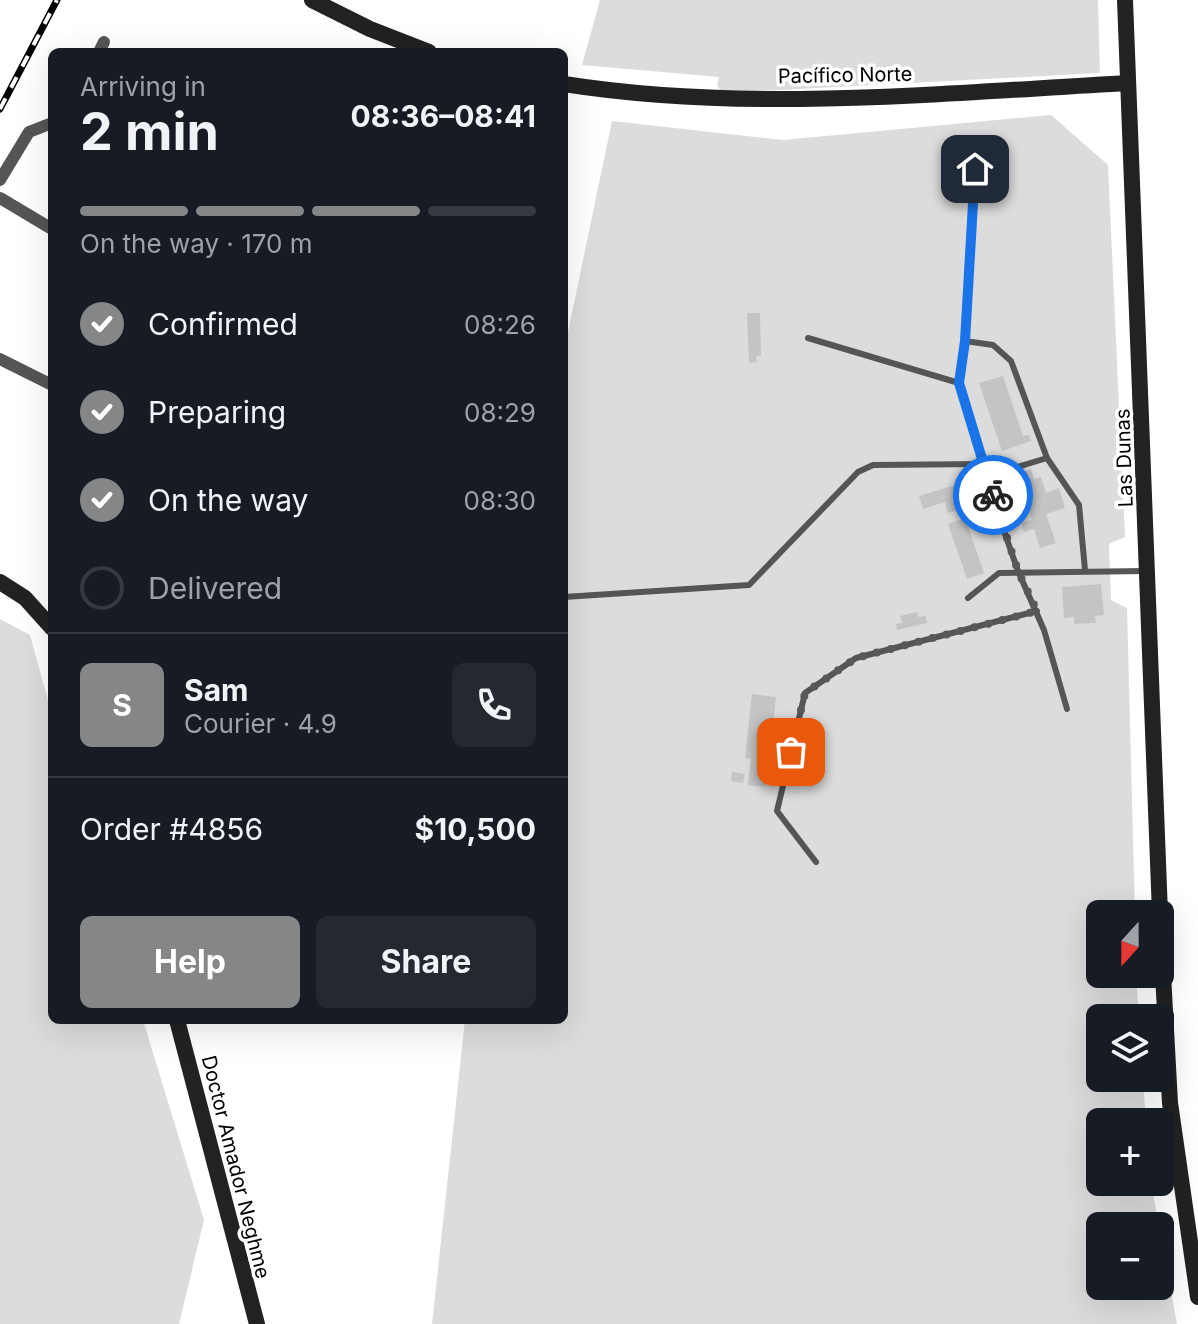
<!DOCTYPE html>
<meta charset="utf-8">
<style>
:root{--surface:#171b24;--page:#242831;--text:#f1f3f6;--muted:#9ea1a6;--line:#363941;--accent:#858687}
body{margin:0;font-family:Inter,sans-serif;background:var(--page);color:var(--text);height:100vh;display:flex;flex-direction:column;font-size:30px;white-space:nowrap}
*{box-sizing:border-box;margin:0}
p{font-size:26px;color:var(--muted)}
.icon{flex:none;width:44px;height:44px;fill:none;stroke:currentColor;stroke-width:2;stroke-linecap:round;stroke-linejoin:round}
.map{position:relative;flex:1;overflow:hidden}
.side{position:absolute;left:48px;top:48px;width:520px;height:976px;display:flex;flex-direction:column;background:var(--surface);border-radius:12px;box-shadow:0 8px 32px #0002}
.side>*{flex:none}
.needle{width:52px;rotate:201deg}
.buttons{position:absolute;left:1086px;top:900px;display:grid;gap:16px}
.buttons a{display:grid;place-items:center;width:88px;height:88px;border-radius:12px;background:var(--surface);box-shadow:0 8px 32px #0002;font-size:40px}
.pin{position:absolute;display:grid;place-items:center;width:68px;height:68px;color:#fff;margin:-34px;border-radius:16px;box-shadow:0 4px 12px #0006}
.courier{position:absolute;display:grid;place-items:center;width:80px;height:80px;margin:-40px;border:6px solid #1a73e8;border-radius:50%;background:#fff;color:#222;box-shadow:0 2px 10px #0007}
.overview em{font-style:normal;font-weight:700}
.overview div{display:flex;flex-direction:column-reverse}
.overview{display:flex;align-items:center;justify-content:space-between;height:136px;padding:0 32px}
h1{font-size:52px;font-weight:700;line-height:60px}
.bar{display:grid;grid-template-columns:repeat(4,1fr);gap:12px 8px;align-content:center;height:96px;padding:0 32px}
.bar i{height:10px;border-radius:6px;background:var(--line)}
.bar .current{background:var(--accent)}
.bar p{grid-column:span 4}
.line{display:flex;align-items:center;gap:20px;padding:0 32px;border-top:2px solid var(--line)}
.line div{flex:1}
.round{display:grid;place-items:center;flex:none;width:84px;height:84px;border-radius:12px;background:var(--page)}
ol{padding:0 32px;list-style:none}
li{display:flex;align-items:center;gap:24px;height:88px}
li p{margin-inline-start:auto}
li .icon{padding:8px;border-radius:50%;background:var(--accent);color:#fff;stroke-width:4}
li:last-child{color:var(--muted)}
li i{width:44px;height:44px;border:4px solid var(--line);border-radius:50%}
.cta{display:flex;gap:16px;margin-top:auto;padding:16px 32px}
.cta a{flex:1;height:92px;border-radius:12px;background:var(--accent);color:#fff;font-size:32px;font-weight:700;line-height:92px;text-align:center}
.cta a+a{background:var(--page);color:var(--text)}
.map>svg:first-child{display:block}
.green{fill:#dcdcdc}
.building{fill:#c4c4c4}
.lines{fill:none;stroke-linecap:round;stroke-linejoin:round}
.lane{stroke:#555;stroke-width:6}
.street{stroke:#555;stroke-width:12}
.secondary{stroke:#222;stroke-width:16}
.rail-casing{stroke:#000;stroke-width:7}
.rail{stroke:#fff;stroke-width:4;stroke-dasharray:12;stroke-linecap:butt}
.done{stroke:#595959;stroke-width:8;stroke-dasharray:0 14.4}
.route{stroke:#1a73e8;stroke-width:10}
.labels{text-anchor:middle;stroke-width:7;stroke-linejoin:round;paint-order:stroke}
.street-label{font-size:20px;fill:#000;stroke:#fff}
</style>
<div class="map">
<svg width="1198" height="1324" viewBox="0 0 1198 1324">
<rect width="100%" height="100%" fill="#fff"/>
<g class="green">
<polygon points="600,0 1098,0 1100,73 723,93 717,86 719,77 582,65"/>
<polygon points="1051,115 1108,165 1125,537 1109,544 1111,600 1127,608 1135,914 1100,914 1100,974 1136,974 1139,1018 1100,1018 1100,1078 1143,1078 1146,1122 1100,1122 1100,1182 1151,1182 1159,1226 1100,1226 1100,1286 1160,1286 1160,1231 1177,1324 432,1324 465,1020 564,1020 564,351 612,121 783,140"/>
<polygon points="0,619 30,635 52,715 52,1020 143,1020 204,1220 179,1324 0,1324"/>
</g>
<g class="building">
<polygon points="747,313 760,313 761,356 756,356 757,362 749,363"/>
<polygon points="1003,376 1023,436 1029,435 1031,441 1002,451 979,383"/>
<polygon points="1031,469 1034,479 1041,477 1046,493 1059,488 1065,508 1046,514 1056,543 1040,548 1034,529 1024,532 1021,523 1032,520 1017,474"/>
<polygon points="978,478 986,501 948,513 945,502 923,509 919,496"/>
<polygon points="965,518 984,573 967,579 948,524"/>
<polygon points="1101,584 1104,615 1095,616 1096,623 1074,624 1074,617 1064,618 1062,587"/>
<polygon points="917,612 918,617 926,616 927,623 897,630 896,624 902,623 900,616"/>
<polygon points="752,694 776,697 766,787 748,785 751,759 745,758"/>
<polygon points="732,772 745,774 743,783 731,781"/>
</g>
<g class="lines">
<g class="lane">
<polyline points="975,169 965,341 959,383 996,508 1018,571 1044,630 1067,709"/>
<polyline points="808,338 959,383"/>
<polyline points="965,341 993,345 1011,361 1047,458 1079,505 1085,570"/>
<polyline points="988,476 1047,458"/>
<polyline points="564,597 749,585 858,472 873,465 985,464"/>
<polyline points="968,598 999,573 1145,571"/>
<polyline points="816,862 777,811 805,693 856,658 1037,611"/>
</g>
<g class="street">
<polyline points="99,52 104,42"/>
<polyline points="0,180 29,132 52,123"/>
<polyline points="0,198 52,229"/>
<polyline points="0,359 52,385"/>
</g>
<g class="secondary">
<polyline points="312,0 370,29 429,52"/>
<polyline points="1125,0 1160,914"/>
<path d="M564,84C748,113 943,93 1128,83"/>
<polyline points="0,582 25,598 52,628"/>
<polyline points="1160,919 1170,1103 1198,1297"/>
<polyline points="177,1020 257,1324"/>
</g>
<g class="rail-casing">
<polyline id="rail" points="0,109 57,0"/>
</g>
<use href="#rail" class="rail"/>
</g>
<g class="lines">
<polyline class="done" points="791,752 805,693 856,658 1037,611 1018,571 993,495"/>
<polyline class="route" points="975,169 965,341 959,383 993,495"/>
</g>
<g class="labels">
<g class="street-label">
<text transform="translate(845 75) rotate(-1)" y="7">Pacífico Norte</text>
<text transform="translate(1124 458) rotate(-92)" y="7">Las Dunas</text>
<text transform="translate(236 1167) rotate(76)" y="7">Doctor Amador Neghme</text>
</g>
</g>
</svg>
<div class="buttons">
<a><svg class="needle" viewBox="-14 -14 28 28"><path d="M0-13l5 13h-10z" fill="#e53935"/><path d="M0 13l5-13h-10z" fill="#9ea1a6"/></svg></a>
<a><svg class="icon" aria-label="layers" viewBox="0 0 24 24"><path d="M12 4l9 5-9 5-9-5zM3 14l9 5 9-5"/></svg></a>
<a>+</a>
<a>−</a>
</div>
<div class="pin" style="left:791px;top:752px;background:#ea580c"><svg class="icon" aria-label="bag" viewBox="0 0 24 24"><path d="M5 8h14l-1 12H6zM9 8a3 3 0 0 1 6 0"/></svg></div>
<div class="pin" style="left:975px;top:169px;background:#1f2937"><svg class="icon" aria-label="home" viewBox="0 0 24 24"><path d="M3 11l9-7 9 7M6 9v11h12V9"/></svg></div>
<div class="courier" style="left:993px;top:495px"><svg class="icon" aria-label="bike" viewBox="0 0 24 24"><circle cx="6" cy="16" r="4"/><circle cx="18" cy="16" r="4"/><path d="M6 16l4-8h5l3 8M10 8l3 8H6M13 5h3"/></svg></div>
<section class="side">
<div class="overview"><div><h1>2 min</h1><p>Arriving in</p></div><em>08:36–08:41</em></div>
<div class="bar"><i class="current"></i><i class="current"></i><i class="current"></i><i></i><p>On the way · 170 m</p></div>
<ol>
<li><svg class="icon" aria-label="check" viewBox="0 0 24 24"><path d="M5 12l5 5 9-10"/></svg>Confirmed<p>08:26</p></li>
<li><svg class="icon" aria-label="check" viewBox="0 0 24 24"><path d="M5 12l5 5 9-10"/></svg>Preparing<p>08:29</p></li>
<li><svg class="icon" aria-label="check" viewBox="0 0 24 24"><path d="M5 12l5 5 9-10"/></svg>On the way<p>08:30</p></li>
<li><i></i>Delivered</li>
</ol>
<div class="line" style="height:144px"><b class="round" style="background:var(--accent);color:#fff">S</b><div><b>Sam</b><p>Courier · 4.9</p></div><a class="round"><svg class="icon" aria-label="phone" viewBox="0 0 24 24"><path d="M5 4h4l2 5-3 2q2 4 5 5l2-3 5 2v4C11 20 4 13 5 4z"/></svg></a></div>
<div class="line" style="height:104px"><div>Order #4856</div><b>$10,500</b></div>
<div class="cta"><a>Help</a><a>Share</a></div>
</section>
</div>
